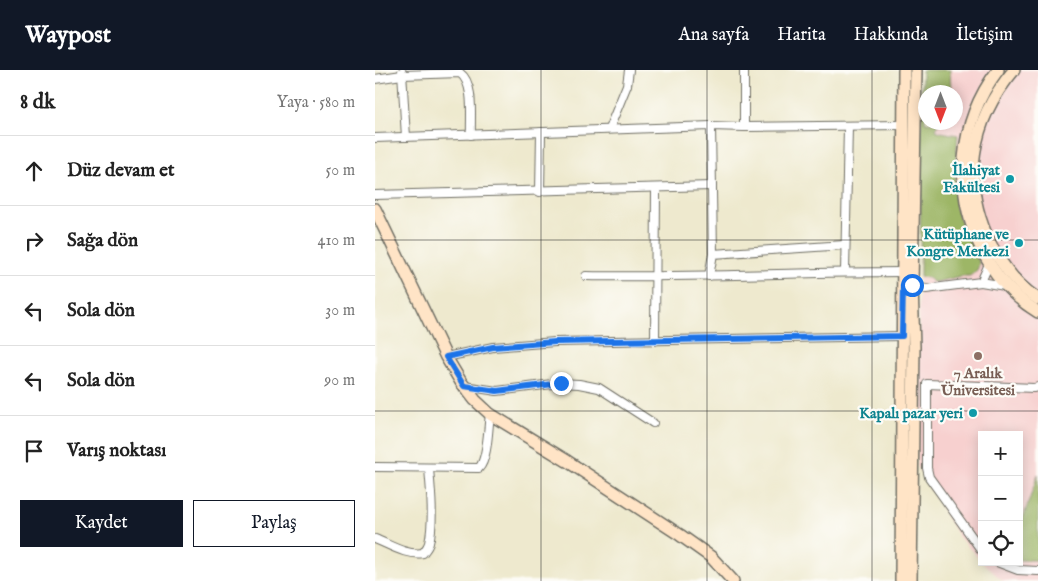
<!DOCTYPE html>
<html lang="tr">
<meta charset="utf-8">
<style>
:root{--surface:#fff;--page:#f2f2f2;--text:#222;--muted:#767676;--line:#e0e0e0;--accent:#111827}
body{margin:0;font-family:"IM FELL English",serif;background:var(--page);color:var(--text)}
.controls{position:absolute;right:15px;bottom:15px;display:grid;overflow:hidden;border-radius:0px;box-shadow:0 2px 12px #0003}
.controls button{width:45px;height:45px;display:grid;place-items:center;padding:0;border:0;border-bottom:1px solid var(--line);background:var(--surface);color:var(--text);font:25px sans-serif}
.compass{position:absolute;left:543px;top:15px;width:45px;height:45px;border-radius:50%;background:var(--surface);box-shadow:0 2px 12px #0003;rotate:180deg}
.stop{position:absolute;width:15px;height:15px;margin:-11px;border:4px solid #1a73e8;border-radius:50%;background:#fff}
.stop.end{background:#1a73e8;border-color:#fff;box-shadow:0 1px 5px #0008}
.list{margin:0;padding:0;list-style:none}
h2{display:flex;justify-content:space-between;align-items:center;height:65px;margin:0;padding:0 20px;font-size:21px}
h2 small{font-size:16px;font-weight:400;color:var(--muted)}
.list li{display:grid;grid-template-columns:32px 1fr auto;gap:15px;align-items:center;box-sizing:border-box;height:70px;padding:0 20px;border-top:1px solid var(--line)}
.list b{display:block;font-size:19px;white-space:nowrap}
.list em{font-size:16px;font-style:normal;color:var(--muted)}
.actions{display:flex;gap:10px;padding:15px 20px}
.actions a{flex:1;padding:11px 0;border:1px solid var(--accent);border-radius:0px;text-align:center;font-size:18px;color:var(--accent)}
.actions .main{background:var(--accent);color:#fff}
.icon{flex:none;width:28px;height:28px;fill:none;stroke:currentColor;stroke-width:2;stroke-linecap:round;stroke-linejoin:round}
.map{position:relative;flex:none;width:663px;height:511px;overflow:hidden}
header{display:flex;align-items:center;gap:30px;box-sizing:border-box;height:70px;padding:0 25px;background:var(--accent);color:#fff}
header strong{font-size:24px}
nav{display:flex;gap:28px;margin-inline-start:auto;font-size:18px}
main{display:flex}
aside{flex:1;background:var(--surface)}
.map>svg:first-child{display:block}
.built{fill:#f7d0cf;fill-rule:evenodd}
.forest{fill:#9db666;stroke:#647048}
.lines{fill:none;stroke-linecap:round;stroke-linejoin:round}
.street-casing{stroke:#6f6e64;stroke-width:10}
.secondary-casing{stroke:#6f6e64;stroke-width:14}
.street{stroke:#fff;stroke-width:8}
.secondary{stroke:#ffe4c6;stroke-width:11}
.route{stroke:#1a73e8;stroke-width:6}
.grid{fill:none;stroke:#2b2b2b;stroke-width:1;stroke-opacity:0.55}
.culture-dot{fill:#0f9aa8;stroke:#fdfcf7;stroke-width:2}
.education-dot{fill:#8d6e63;stroke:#fdfcf7;stroke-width:2}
.labels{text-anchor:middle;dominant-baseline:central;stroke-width:4.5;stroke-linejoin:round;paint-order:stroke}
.culture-label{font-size:15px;font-weight:bold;fill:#0d838f;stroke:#fdfcf7;text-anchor:end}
.education-label{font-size:15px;font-weight:bold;fill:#785e54;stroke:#fdfcf7}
</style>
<header>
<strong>Waypost</strong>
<nav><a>Ana sayfa</a><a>Harita</a><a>Hakkında</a><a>İletişim</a></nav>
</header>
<main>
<aside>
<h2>8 dk<small>Yaya · 580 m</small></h2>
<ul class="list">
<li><svg class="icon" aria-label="ahead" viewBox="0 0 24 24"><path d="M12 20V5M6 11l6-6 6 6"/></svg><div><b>Düz devam et</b></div><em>50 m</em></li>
<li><svg class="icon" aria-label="right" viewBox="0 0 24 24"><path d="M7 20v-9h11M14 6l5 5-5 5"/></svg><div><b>Sağa dön</b></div><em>410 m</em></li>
<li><svg class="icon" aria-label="left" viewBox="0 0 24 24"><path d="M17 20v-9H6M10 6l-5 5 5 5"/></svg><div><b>Sola dön</b></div><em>30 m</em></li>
<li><svg class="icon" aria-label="left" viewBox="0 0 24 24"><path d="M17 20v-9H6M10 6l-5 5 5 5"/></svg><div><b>Sola dön</b></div><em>90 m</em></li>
<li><svg class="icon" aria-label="arrive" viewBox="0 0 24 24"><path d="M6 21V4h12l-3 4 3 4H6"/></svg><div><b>Varış noktası</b></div></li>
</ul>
<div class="actions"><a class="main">Kaydet</a><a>Paylaş</a></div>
</aside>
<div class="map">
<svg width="663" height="511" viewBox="0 0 663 511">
<rect width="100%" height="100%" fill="#fdfcf7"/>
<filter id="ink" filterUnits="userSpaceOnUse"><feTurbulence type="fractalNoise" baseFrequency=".02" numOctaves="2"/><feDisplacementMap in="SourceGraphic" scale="10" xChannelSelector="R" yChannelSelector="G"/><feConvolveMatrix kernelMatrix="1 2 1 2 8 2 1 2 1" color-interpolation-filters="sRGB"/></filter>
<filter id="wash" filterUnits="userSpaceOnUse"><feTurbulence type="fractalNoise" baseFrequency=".0096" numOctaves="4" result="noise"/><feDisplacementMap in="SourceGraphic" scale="20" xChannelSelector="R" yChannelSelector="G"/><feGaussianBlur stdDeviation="1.12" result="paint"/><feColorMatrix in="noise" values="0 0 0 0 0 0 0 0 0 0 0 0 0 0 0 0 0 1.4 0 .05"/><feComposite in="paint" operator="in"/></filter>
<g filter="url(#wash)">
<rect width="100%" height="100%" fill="#eee9ce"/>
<!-- built -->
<path class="built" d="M547,0h116v510l-1,1h-34l-21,-19h37v-127h-37v127l-24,-26 -41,-70zM550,22h30v30h-30z"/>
<!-- forest -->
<g class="forest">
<polygon points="547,0 575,0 576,22 550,22 550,52 564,53 561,60 566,62 583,65 580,101 581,140 604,191 604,195 602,200 595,206 586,206 561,212 557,212 553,208 545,207"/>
<polygon points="663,404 663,490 644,490 644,460"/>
</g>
</g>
<g filter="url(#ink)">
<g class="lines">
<!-- street casing -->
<g class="street-casing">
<g id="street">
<polyline points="369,0 369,57"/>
<polyline points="27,2 31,67"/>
<path d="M0,9l27,-4 58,-2c15,11 10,44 11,62"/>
<polyline points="234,59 252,15 254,0"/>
<polyline points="0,68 336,56 369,57 529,55"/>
<polyline points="165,122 166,62"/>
<polyline points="0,125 337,116"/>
<polyline points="338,184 470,175"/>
<polyline points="614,194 606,212 630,216"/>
<polyline points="470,202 473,56"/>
<path d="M211,206c106,2 211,-4 317,-4"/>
<polyline points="334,206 338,184 336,56"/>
<polyline points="535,215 551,219 606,212"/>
<polyline points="280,271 281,118"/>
<polyline points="71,287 118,277 180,272 527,266"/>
<polyline points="89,316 122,321 185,313 204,314 224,318 278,353"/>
<path d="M0,397l104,1c9,-9 9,-41 11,-54"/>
<path d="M0,469c15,6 32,17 48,14 2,-3 5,-6 6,-10 5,-22 2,-52 0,-74"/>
<polyline points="607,481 554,407 552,398 552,314 659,318 663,317"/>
<polyline points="622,492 643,500 663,501"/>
</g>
</g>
<!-- secondary casing -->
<g class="secondary-casing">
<g id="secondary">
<path d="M623,0c-40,53 -45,121 -16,180 13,26 31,47 56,62"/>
<path d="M639,0c-44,52 -54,113 -23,175 12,22 26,41 47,54"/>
<polyline points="0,139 71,287 86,312 100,330 115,344 192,391 305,465 336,487 358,511"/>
<polyline points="526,511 529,0"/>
<polyline points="536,511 539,277 537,215 541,0"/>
</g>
</g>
<!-- street -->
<use href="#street" class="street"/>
<!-- secondary -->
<use href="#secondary" class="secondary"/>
</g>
</g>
<g class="lines" filter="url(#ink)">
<!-- route -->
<polyline class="route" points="186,313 122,321 89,316 71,287 118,277 180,272 527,266 528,216 537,215"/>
</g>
<!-- grid -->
<path class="grid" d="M166,0v511M332,0v511M497,0v511M0,170h663M0,341h663"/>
<!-- markers -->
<g class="culture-dot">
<circle cx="635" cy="109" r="5"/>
<circle cx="644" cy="173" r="5"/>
<circle cx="598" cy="343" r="5"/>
</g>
<circle class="education-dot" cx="603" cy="286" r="5"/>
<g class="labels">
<!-- culture labels -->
<g class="culture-label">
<text x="625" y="100">İlahiyat<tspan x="625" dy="17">Fakültesi</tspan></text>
<text x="634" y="164">Kütüphane ve<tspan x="634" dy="17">Kongre Merkezi</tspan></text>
<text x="588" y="343">Kapalı pazar yeri</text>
</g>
<!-- education labels -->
<g class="education-label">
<text x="603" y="303">7 Aralık<tspan x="603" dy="17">Üniversitesi</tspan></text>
</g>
</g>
</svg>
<div class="controls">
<button>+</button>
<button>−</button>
<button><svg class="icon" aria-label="locate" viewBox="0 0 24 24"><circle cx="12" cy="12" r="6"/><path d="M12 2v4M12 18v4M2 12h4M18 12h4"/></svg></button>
</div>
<svg class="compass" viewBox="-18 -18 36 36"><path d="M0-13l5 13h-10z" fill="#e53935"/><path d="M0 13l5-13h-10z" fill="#767676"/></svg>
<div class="stop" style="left:537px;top:215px"></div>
<div class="stop end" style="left:186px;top:313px"></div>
</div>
</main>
